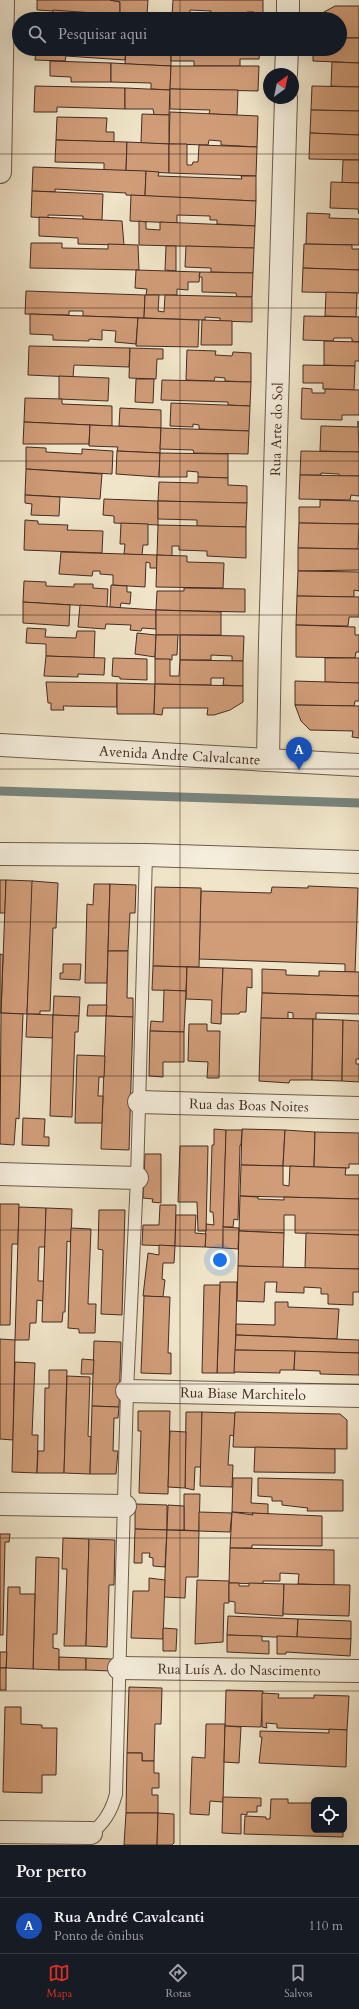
<!DOCTYPE html>
<html lang="pt">
<meta charset="utf-8">
<style>
:root{--surface:#171b24;--page:#242831;--text:#f1f3f6;--muted:#9ea1a6;--line:#363941;--accent:#d93025}
body{margin:0;font-family:Cardo,serif;background:var(--page);color:var(--text)}
.controls{position:absolute;right:12px;bottom:12px;display:grid;overflow:hidden;border-radius:6px;box-shadow:0 4px 16px #0002}
.controls button{width:36px;height:36px;display:grid;place-items:center;padding:0;border:0;border-bottom:1px solid var(--line);background:var(--surface);color:var(--text);font:20px sans-serif}
.compass{position:absolute;left:263px;top:68px;width:36px;height:36px;border-radius:50%;background:var(--surface);box-shadow:0 4px 16px #0002;rotate:33deg}
.you{position:absolute;left:220px;top:1260px;width:14px;height:14px;margin:-10px;border:3px solid #fff;border-radius:50%;background:#1a73e8;box-shadow:0 0 0 6px #1a73e833}
.badge{display:grid;place-items:center;width:26px;height:26px;border-radius:50%;background:var(--accent);color:#fff;font-size:13px;font-weight:700}
.pin{position:absolute;translate:-50% -33px;filter:drop-shadow(0 1px 2px #0008)}
.pin::after{content:'';position:absolute;top:21px;width:14px;height:12px;background:inherit;clip-path:polygon(0 0,100% 0,50% 100%)}
.list{margin:0;padding:0;list-style:none}
h2{display:flex;justify-content:space-between;align-items:center;height:52px;margin:0;padding:0 16px;font-size:17px}
h2 small{font-size:13px;font-weight:400;color:var(--muted)}
.list li{display:grid;grid-template-columns:26px 1fr auto;gap:12px;align-items:center;box-sizing:border-box;height:56px;padding:0 16px;border-top:1px solid var(--line)}
.list b{display:block;font-size:15px;white-space:nowrap}
.list p{margin:0;font-size:13px;white-space:nowrap;color:var(--muted)}
.list em{font-size:13px;font-style:normal;color:var(--muted)}
.icon{flex:none;width:22px;height:22px;fill:none;stroke:currentColor;stroke-width:2;stroke-linecap:round;stroke-linejoin:round}
.map{position:relative;flex:none;width:359px;height:1845px;overflow:hidden}
.search{position:absolute;background:var(--surface);box-shadow:0 4px 16px #0002;left:12px;right:12px;top:12px;height:44px;display:flex;align-items:center;gap:10px;box-sizing:border-box;padding:0 14px;border-radius:22px;color:var(--muted);font-size:15px}
.sheet{height:108px;background:var(--surface)}
nav{display:flex;justify-content:space-around;align-items:center;box-sizing:border-box;height:56px;border-top:1px solid var(--line);background:var(--surface);font-size:11px;color:var(--muted)}
nav a{display:grid;justify-items:center;gap:2px}
nav .on{color:var(--accent)}
.map>svg:first-child{display:block}
.lines{fill:none;stroke-linecap:round;stroke-linejoin:round}
.stream{stroke:#78847e;stroke-width:9}
.building{fill:#d19d79;stroke:#442c23}
.lane-casing{stroke:#6f5a4c;stroke-width:14}
.street-casing{stroke:#6f5a4c;stroke-width:24}
.lane{stroke:#f5eedc;stroke-width:12}
.street{stroke:#f5eedc;stroke-width:22}
.grid{fill:none;stroke:#442c23;stroke-width:1;stroke-opacity:0.55}
.labels{text-anchor:middle;dominant-baseline:central;stroke-width:4;stroke-linejoin:round;paint-order:stroke}
.street-label{font-size:14px;fill:#442c23;stroke:#f5eedc}
</style>
<div class="map">
<svg width="359" height="1845" viewBox="0 0 359 1845">
<rect width="100%" height="100%" fill="#f0e5c9"/>
<filter id="stains"><feTurbulence type="fractalNoise" baseFrequency=".005" numOctaves="4"/><feColorMatrix values="0 0 0 0 .2 0 0 0 0 .09 0 0 0 0 .02 0 0 0 .5 -.17"/></filter>
<radialGradient id="worn" r=".72"><stop offset=".6" stop-color="#630" stop-opacity="0"/><stop offset="1" stop-color="#630" stop-opacity=".3"/></radialGradient>
<g class="lines">
<!-- stream -->
<polyline class="stream" points="0,791 359,803"/>
</g>
<!-- building -->
<g class="building">
<polygon points="37,0 110,0 120,2 120,15 37,10"/>
<polygon points="110,0 148,0 147,14 120,13 120,2"/>
<polygon points="173,0 263,0 263,19 254,19 254,12 247,12 247,18 210,17 211,11 190,10 190,16 172,16"/>
<polygon points="335,6 359,6 359,38 340,38 340,19 317,19 324,12"/>
<polygon points="53,10 120,15 130,16 129,19 52,19"/>
<polygon points="172,16 254,19 261,18 261,19 172,19"/>
<polygon points="340,38 359,38 359,63 313,61 313,49 340,49"/>
<polygon points="36,49 126,49 125,60 66,56 65,61 35,60"/>
<polygon points="126,49 171,49 171,66 125,64"/>
<polygon points="171,49 260,49 259,59 240,59 240,66 194,66 194,61 171,61"/>
<polygon points="50,61 111,63 111,82 71,82 71,77 50,76"/>
<polygon points="332,62 359,63 359,87 331,86"/>
<polygon points="111,63 171,66 170,90 151,89 151,83 111,82"/>
<polygon points="171,66 259,66 258,91 170,89"/>
<polygon points="35,86 125,88 125,109 57,107 57,112 34,112"/>
<polygon points="312,86 359,87 359,111 311,110"/>
<polygon points="125,88 170,90 169,115 154,115 153,109 125,109"/>
<polygon points="170,89 238,90 237,115 209,114 210,110 170,109"/>
<polygon points="311,110 359,111 359,135 310,133"/>
<polygon points="170,112 258,116 257,147 221,145 221,141 209,140 208,145 169,144"/>
<polygon points="142,114 169,115 169,144 141,143"/>
<polygon points="57,117 107,118 106,132 114,132 114,142 56,140"/>
<polygon points="310,133 359,135 359,160 309,159"/>
<polygon points="56,140 127,142 126,171 104,170 104,163 55,162"/>
<polygon points="127,142 169,144 169,173 126,171"/>
<polygon points="169,144 187,144 187,165 192,165 193,162 198,162 199,145 257,147 256,176 169,173"/>
<polygon points="343,160 359,160 359,183 342,183"/>
<polygon points="33,167 146,171 145,196 126,195 126,193 55,189 55,192 32,191"/>
<polygon points="146,171 159,172 158,176 242,179 241,176 256,176 256,201 145,196"/>
<polygon points="331,182 359,183 359,214 358,209 330,208"/>
<polygon points="32,191 103,194 102,220 83,219 83,216 48,215 48,218 31,217"/>
<polygon points="131,195 256,201 255,226 217,224 217,220 210,220 210,216 177,215 177,223 130,221"/>
<polygon points="307,213 330,214 329,218 359,219 359,245 306,244"/>
<polygon points="39,217 122,221 124,245 78,244 78,238 39,236"/>
<polygon points="139,221 146,222 146,229 160,230 160,222 255,226 254,248 139,245"/>
<polygon points="31,243 62,243 62,248 108,249 108,244 138,245 139,270 30,268"/>
<polygon points="304,244 352,245 352,249 359,249 359,270 303,268"/>
<polygon points="166,246 176,246 176,271 165,270"/>
<polygon points="186,246 254,248 253,273 211,272 211,268 185,267"/>
<polygon points="303,268 359,270 359,293 302,292"/>
<polygon points="136,270 200,272 199,282 188,282 188,290 177,289 177,295 146,295 147,289 135,288"/>
<polygon points="200,272 253,273 252,297 237,297 236,293 202,292 202,277 199,277"/>
<polygon points="26,291 145,295 144,318 83,316 83,311 69,311 69,315 25,314"/>
<polygon points="326,292 357,293 356,317 325,316"/>
<polygon points="145,295 159,295 158,311 164,312 165,295 252,297 252,322 220,321 220,318 205,317 205,320 144,318"/>
<polygon points="30,314 138,318 136,344 115,342 116,331 102,330 102,340 89,339 89,341 53,340 53,335 30,334"/>
<polygon points="304,316 359,317 359,342 352,341 352,338 334,338 333,341 303,340"/>
<polygon points="138,318 199,320 198,347 136,346"/>
<polygon points="202,320 232,321 232,345 201,345"/>
<polygon points="324,341 359,342 359,361 355,361 355,366 324,365"/>
<polygon points="29,346 130,348 129,367 74,365 73,377 28,375"/>
<polygon points="130,348 163,349 163,359 157,359 156,379 129,378"/>
<polygon points="187,350 216,351 215,355 232,356 233,352 251,353 251,382 225,381 225,378 215,377 214,381 186,380"/>
<polygon points="303,365 355,366 354,390 323,389 323,383 303,383"/>
<polygon points="59,376 109,378 108,401 59,399"/>
<polygon points="136,379 154,379 153,403 135,402"/>
<polygon points="162,380 251,382 250,406 228,405 228,402 161,400"/>
<polygon points="302,388 312,389 312,393 325,393 325,389 359,390 359,415 342,415 342,420 301,419"/>
<polygon points="25,398 62,399 62,404 112,406 112,426 24,422"/>
<polygon points="171,403 250,406 249,431 199,429 199,425 193,424 193,427 170,426"/>
<polygon points="120,408 161,410 161,428 119,426"/>
<polygon points="358,421 359,452 320,451 321,426 358,427"/>
<polygon points="24,422 90,425 89,444 23,444"/>
<polygon points="90,425 161,428 160,453 117,451 118,447 89,446"/>
<polygon points="161,428 249,431 248,454 194,453 193,450 160,449"/>
<polygon points="26,447 46,448 46,452 82,454 82,449 113,451 112,474 26,469"/>
<polygon points="117,451 160,453 159,477 116,474"/>
<polygon points="301,451 359,452 359,476 340,476 339,474 321,473 321,475 300,475"/>
<polygon points="160,453 228,454 228,478 198,477 198,472 187,471 187,477 159,477"/>
<polygon points="26,469 102,474 100,499 25,495"/>
<polygon points="300,475 359,476 359,496 351,495 350,500 299,499"/>
<polygon points="198,477 228,478 228,485 247,486 247,503 158,501 159,482 198,483"/>
<polygon points="25,495 60,497 59,516 31,515 32,504 25,503"/>
<polygon points="104,499 158,501 158,525 114,523 114,516 103,515"/>
<polygon points="320,500 359,501 359,524 299,523 299,507 320,507"/>
<polygon points="158,501 247,503 246,527 197,526 197,520 158,519"/>
<polygon points="25,520 38,521 38,524 68,525 67,530 103,531 102,553 24,550"/>
<polygon points="121,523 148,524 148,545 143,545 142,555 124,554 125,544 120,544"/>
<polygon points="299,523 359,524 358,549 298,548"/>
<polygon points="158,525 246,527 246,558 207,556 207,551 179,550 179,546 172,546 172,556 157,555"/>
<polygon points="298,548 359,549 359,570 298,571"/>
<polygon points="61,552 157,555 157,568 150,568 150,563 146,562 145,587 113,585 113,575 100,574 100,571 93,571 92,576 59,574"/>
<polygon points="157,555 187,556 187,562 224,563 223,588 156,587"/>
<polygon points="298,571 359,572 359,591 354,590 354,597 297,596"/>
<polygon points="24,581 46,582 46,586 74,587 74,584 93,584 93,588 108,589 107,607 23,602"/>
<polygon points="111,585 127,586 127,592 131,592 130,604 121,603 120,608 110,607"/>
<polygon points="184,588 245,589 245,612 156,610 157,591 184,591"/>
<polygon points="297,596 359,597 359,617 349,617 348,626 296,625"/>
<polygon points="23,602 70,605 69,626 23,623"/>
<polygon points="80,605 156,610 156,629 142,628 141,631 130,630 131,625 106,624 105,629 78,627"/>
<polygon points="156,610 221,612 221,635 156,635"/>
<polygon points="296,625 355,627 355,635 359,635 359,652 356,652 355,658 296,657"/>
<polygon points="27,628 46,629 45,637 76,638 77,631 95,631 94,658 46,656 46,644 26,643"/>
<polygon points="137,633 156,635 155,657 135,654"/>
<polygon points="156,635 178,635 177,655 172,655 172,660 155,659"/>
<polygon points="180,635 244,636 243,661 232,661 232,656 211,655 211,660 180,660"/>
<polygon points="46,656 105,658 104,675 78,674 78,677 44,676"/>
<polygon points="113,658 147,659 147,680 120,679 120,677 112,676"/>
<polygon points="325,658 359,658 359,683 325,682"/>
<polygon points="155,659 170,659 170,676 179,676 180,660 243,661 243,686 223,685 224,678 211,678 211,685 155,684"/>
<polygon points="295,681 359,683 359,701 355,701 354,706 295,705"/>
<polygon points="46,682 117,683 117,707 63,706 64,710 51,710 51,703 48,703"/>
<polygon points="117,683 155,684 154,714 117,714"/>
<polygon points="155,684 243,686 243,702 230,710 214,715 207,715 208,708 163,708 162,715 154,714"/>
<polygon points="295,705 359,706 359,738 352,737 353,731 310,730 301,721"/>
<polygon points="0,880 6,880 5,913 0,913"/>
<polygon points="6,880 33,881 27,1014 1,1013"/>
<polygon points="32,881 58,883 56,928 53,928 50,1011 40,1011 40,1014 27,1014"/>
<polygon points="94,884 110,884 107,983 85,983 87,904 93,905"/>
<polygon points="110,884 136,885 135,913 130,913 128,951 108,951"/>
<polygon points="308,886 358,888 355,972 345,972 345,964 199,959 201,891 271,893 272,887 308,888"/>
<polygon points="155,887 201,888 199,967 153,966"/>
<polygon points="108,951 128,951 127,998 133,998 133,1017 106,1016"/>
<polygon points="0,954 3,955 1,1013 0,1013"/>
<polygon points="63,964 81,964 80,980 60,979 60,973 63,973"/>
<polygon points="153,966 187,967 186,991 152,990"/>
<polygon points="187,967 223,968 221,1024 211,1023 212,1000 186,999"/>
<polygon points="223,968 252,969 252,988 247,987 246,1012 240,1012 239,1014 221,1014"/>
<polygon points="262,969 286,970 286,975 319,976 319,971 359,972 359,996 262,993"/>
<polygon points="164,990 186,991 184,1032 150,1031 151,1021 163,1022"/>
<polygon points="262,993 359,996 359,1014 316,1013 316,1019 293,1019 293,1013 288,1012 288,1019 261,1018"/>
<polygon points="54,996 80,997 79,1016 53,1015"/>
<polygon points="88,1005 107,1005 106,1016 87,1016"/>
<polygon points="1,1013 23,1014 19,1119 16,1118 14,1145 0,1144"/>
<polygon points="27,1014 53,1015 53,1038 26,1037"/>
<polygon points="53,1015 79,1016 78,1032 75,1032 72,1117 50,1116"/>
<polygon points="106,1016 133,1017 129,1150 101,1149"/>
<polygon points="261,1018 313,1019 312,1080 290,1080 289,1083 259,1081"/>
<polygon points="313,1019 343,1020 342,1081 312,1080"/>
<polygon points="343,1020 359,1021 359,1059 356,1059 356,1064 359,1064 359,1082 342,1081"/>
<polygon points="189,1024 207,1024 207,1031 220,1031 219,1078 207,1078 208,1062 188,1061"/>
<polygon points="150,1031 184,1032 184,1062 163,1062 163,1077 149,1076"/>
<polygon points="77,1055 105,1056 104,1077 99,1077 98,1096 103,1096 102,1123 75,1123"/>
<polygon points="23,1118 45,1119 44,1137 49,1137 49,1146 22,1145"/>
<polygon points="214,1129 226,1130 223,1248 205,1247 206,1224 214,1225 213,1212 210,1212 212,1145 214,1145"/>
<polygon points="242,1129 285,1130 283,1166 241,1165"/>
<polygon points="226,1130 242,1130 241,1145 240,1145 238,1220 234,1219 233,1227 223,1227"/>
<polygon points="285,1130 315,1132 314,1167 283,1166"/>
<polygon points="315,1132 359,1133 359,1164 349,1164 349,1168 314,1167"/>
<polygon points="180,1146 208,1146 206,1231 198,1231 197,1202 178,1202"/>
<polygon points="145,1154 161,1154 161,1203 152,1202 153,1199 143,1198"/>
<polygon points="241,1165 283,1166 283,1185 289,1186 290,1166 346,1168 345,1175 359,1175 359,1199 240,1196"/>
<polygon points="240,1196 258,1197 258,1199 284,1200 284,1197 359,1199 359,1235 295,1233 295,1215 284,1215 284,1233 239,1231"/>
<polygon points="0,1204 19,1204 18,1244 12,1244 10,1325 0,1325"/>
<polygon points="160,1205 176,1205 175,1246 142,1245 143,1225 159,1225"/>
<polygon points="19,1207 46,1208 45,1247 39,1247 38,1281 44,1281 43,1301 37,1300 36,1323 30,1323 29,1340 15,1340"/>
<polygon points="46,1208 72,1209 71,1242 67,1241 65,1312 63,1312 62,1322 42,1322"/>
<polygon points="99,1210 125,1210 122,1315 101,1314 103,1250 98,1249"/>
<polygon points="176,1215 196,1215 195,1233 206,1234 205,1247 175,1246"/>
<polygon points="223,1227 239,1228 238,1249 223,1248"/>
<polygon points="71,1228 91,1229 88,1304 96,1304 95,1333 79,1333 79,1329 68,1328"/>
<polygon points="239,1231 284,1233 283,1268 238,1266"/>
<polygon points="306,1233 359,1235 359,1269 305,1268"/>
<polygon points="159,1245 175,1246 174,1263 163,1263 162,1279 165,1280 163,1297 143,1296 148,1253 159,1255"/>
<polygon points="238,1266 359,1269 359,1292 353,1292 353,1305 328,1304 328,1294 321,1294 321,1288 304,1287 304,1293 276,1292 277,1282 265,1282 264,1302 237,1301"/>
<polygon points="220,1282 237,1282 235,1373 217,1373"/>
<polygon points="204,1285 220,1285 217,1373 202,1373"/>
<polygon points="144,1296 170,1297 168,1353 171,1353 171,1374 141,1373"/>
<polygon points="275,1302 288,1302 288,1307 339,1309 337,1339 236,1335 236,1324 275,1325"/>
<polygon points="236,1335 359,1340 359,1353 235,1350"/>
<polygon points="0,1339 15,1340 13,1440 0,1439"/>
<polygon points="94,1341 121,1342 119,1407 92,1406"/>
<polygon points="235,1350 295,1351 294,1370 280,1370 280,1373 234,1372"/>
<polygon points="295,1351 359,1353 359,1375 320,1374 320,1371 294,1370"/>
<polygon points="82,1359 94,1360 93,1374 81,1374"/>
<polygon points="15,1362 35,1363 32,1435 38,1435 37,1473 12,1472"/>
<polygon points="49,1370 67,1370 64,1473 37,1473 38,1451 44,1451 45,1388 49,1388"/>
<polygon points="67,1376 90,1377 88,1436 91,1437 90,1474 64,1473"/>
<polygon points="92,1406 119,1407 118,1418 114,1418 113,1451 118,1451 116,1474 90,1474"/>
<polygon points="138,1411 170,1411 168,1494 139,1493 141,1431 138,1431"/>
<polygon points="186,1412 202,1412 201,1467 195,1467 194,1490 185,1488"/>
<polygon points="202,1412 235,1413 234,1436 230,1435 228,1465 233,1465 232,1487 200,1486"/>
<polygon points="235,1412 340,1414 347,1420 347,1449 233,1447"/>
<polygon points="170,1431 186,1432 185,1488 168,1487"/>
<polygon points="255,1447 335,1449 335,1473 254,1472"/>
<polygon points="233,1478 252,1478 251,1503 268,1504 268,1514 232,1512"/>
<polygon points="258,1478 343,1480 343,1511 307,1511 308,1508 282,1505 282,1501 272,1501 272,1497 258,1496"/>
<polygon points="184,1494 200,1494 199,1531 184,1530"/>
<polygon points="135,1504 167,1505 167,1530 135,1529"/>
<polygon points="168,1505 184,1506 184,1530 167,1530"/>
<polygon points="199,1512 232,1513 230,1532 199,1531"/>
<polygon points="232,1512 253,1515 252,1513 322,1516 322,1546 252,1545 252,1548 230,1548"/>
<polygon points="135,1529 167,1530 165,1567 153,1566 153,1558 149,1557 150,1553 142,1553 142,1563 134,1563"/>
<polygon points="167,1530 199,1531 198,1577 186,1577 185,1598 164,1597"/>
<polygon points="0,1534 10,1534 9,1542 5,1542 3,1635 0,1635"/>
<polygon points="63,1538 89,1539 86,1646 64,1646 67,1569 62,1569"/>
<polygon points="89,1539 115,1540 114,1585 109,1585 107,1647 86,1646"/>
<polygon points="230,1548 334,1550 334,1585 298,1584 299,1574 280,1573 280,1581 263,1581 263,1584 229,1583"/>
<polygon points="36,1557 59,1558 57,1634 53,1634 53,1648 59,1649 59,1670 33,1669"/>
<polygon points="149,1578 165,1580 163,1639 131,1638 133,1591 149,1591"/>
<polygon points="197,1580 229,1581 229,1603 224,1603 223,1642 195,1644"/>
<polygon points="229,1583 239,1583 239,1586 249,1586 249,1583 284,1584 283,1616 235,1613 235,1602 229,1601"/>
<polygon points="284,1584 350,1585 349,1616 283,1614"/>
<polygon points="8,1587 20,1587 20,1594 35,1594 33,1669 6,1668"/>
<polygon points="228,1616 298,1619 297,1638 227,1635"/>
<polygon points="298,1619 351,1621 351,1639 297,1638"/>
<polygon points="163,1628 177,1629 176,1651 163,1651"/>
<polygon points="227,1635 262,1636 262,1641 269,1641 269,1654 227,1652"/>
<polygon points="277,1636 351,1639 350,1656 286,1652 286,1654 277,1654"/>
<polygon points="0,1652 7,1652 6,1668 0,1668"/>
<polygon points="59,1657 86,1658 86,1670 59,1670"/>
<polygon points="86,1658 112,1659 111,1671 86,1670"/>
<rect x="0" y="1668" width="6" height="22"/>
<polygon points="129,1687 162,1688 161,1724 155,1724 154,1761 142,1761 142,1753 127,1753"/>
<polygon points="226,1690 263,1691 261,1727 225,1726"/>
<polygon points="262,1693 279,1694 278,1698 314,1698 314,1695 349,1696 347,1730 277,1728 277,1724 266,1723 267,1728 262,1727"/>
<polygon points="5,1707 21,1707 21,1724 42,1725 42,1728 57,1728 56,1775 42,1775 42,1793 3,1792"/>
<polygon points="206,1724 225,1724 223,1802 210,1801 209,1815 190,1814 192,1757 205,1758"/>
<polygon points="225,1726 241,1727 239,1763 224,1762"/>
<polygon points="329,1729 347,1730 346,1767 259,1763 262,1737 260,1737 260,1731 329,1733"/>
<polygon points="127,1753 142,1753 142,1761 154,1761 154,1773 159,1773 159,1788 152,1788 152,1795 158,1795 158,1813 126,1813"/>
<polygon points="223,1797 261,1798 261,1806 257,1806 257,1812 247,1812 247,1815 241,1814 241,1834 222,1833"/>
<polygon points="271,1799 288,1799 288,1803 314,1803 314,1830 343,1830 343,1837 244,1834 245,1816 266,1817 266,1819 270,1819"/>
<polygon points="126,1813 158,1813 157,1845 124,1845"/>
<polygon points="158,1813 174,1814 174,1843 172,1845 157,1845"/>
</g>
<g class="lines">
<!-- lane casing -->
<g class="lane-casing">
<path id="lane" d="M91,1833c14,-10 21,-23 25,-39l11,-403 10,-213 9,-323"/>
</g>
<!-- street casing -->
<g class="street-casing">
<g id="street">
<polyline points="288,19 288,0"/>
<polyline points="286,74 287,49"/>
<polyline points="0,172 3,0"/>
<path id="s1" d="M0,745l359,20"/>
<path id="s2" d="M268,760l2,-118 16,-544"/>
<polyline points="0,854 146,855 359,862"/>
<path id="s3" d="M139,1102l220,6"/>
<polyline points="0,1174 137,1178"/>
<path id="s4" d="M127,1391l232,5"/>
<polyline points="0,1504 125,1506"/>
<path id="s5" d="M119,1668l240,3"/>
<polyline points="0,1832 91,1833"/>
</g>
</g>
<!-- lane -->
<use href="#lane" class="lane"/>
<!-- street -->
<use href="#street" class="street"/>
</g>
<!-- grid -->
<path class="grid" d="M180,0v19M180,49v1796M0,154h359M0,308h359M0,461h359M0,615h359M0,769h359M0,922h359M0,1076h359M0,1230h359M0,1384h359M0,1538h359M0,1691h359"/>
<g class="labels">
<!-- street labels -->
<g class="street-label">
<text stroke="none"><textPath href="#s2" startOffset="331">Rua Arte do Sol</textPath></text>
<text stroke="none"><textPath href="#s1" startOffset="180">Avenida Andre Calvalcante</textPath></text>
<text stroke="none"><textPath href="#s3" startOffset="110">Rua das Boas Noites</textPath></text>
<text stroke="none"><textPath href="#s4" startOffset="116">Rua Biase Marchitelo</textPath></text>
<text stroke="none"><textPath href="#s5" startOffset="120">Rua Luís A. do Nascimento</textPath></text>
</g>
</g>
<rect width="100%" height="100%" filter="url(#stains)"/>
<rect width="100%" height="100%" fill="url(#worn)"/>
</svg>
<div class="controls">
<button><svg class="icon" aria-label="locate" viewBox="0 0 24 24"><circle cx="12" cy="12" r="6"/><path d="M12 2v4M12 18v4M2 12h4M18 12h4"/></svg></button>
</div>
<svg class="compass" viewBox="-18 -18 36 36"><path d="M0-13l5 13h-10z" fill="#e53935"/><path d="M0 13l5-13h-10z" fill="#9ea1a6"/></svg>
<div class="you"></div>
<div class="pin badge" style="left:299px;top:770px;background:#1a4fb4">A</div>
<div class="search"><svg class="icon" aria-label="search" viewBox="0 0 24 24"><circle cx="10" cy="10" r="6"/><path d="M15 15l6 6"/></svg>Pesquisar aqui</div>
</div>
<section class="sheet">
<h2>Por perto<small></small></h2>
<ul class="list">
<li><span class="badge" style="background:#1a4fb4">A</span><div><b>Rua André Cavalcanti</b><p>Ponto de ônibus</p></div><em>110 m</em></li>
</ul>
</section>
<nav>
<a class="on"><svg class="icon" aria-label="map" viewBox="0 0 24 24"><path d="M3 6l6-2 6 2 6-2v14l-6 2-6-2-6 2zM9 4v14M15 6v14"/></svg>Mapa</a>
<a><svg class="icon" aria-label="directions" viewBox="0 0 24 24"><path d="M12 3l9 9-9 9-9-9zM9 14v-3h6M13 9l2 2-2 2"/></svg>Rotas</a>
<a><svg class="icon" aria-label="saved" viewBox="0 0 24 24"><path d="M7 4h10v16l-5-4-5 4z"/></svg>Salvos</a>
</nav>
